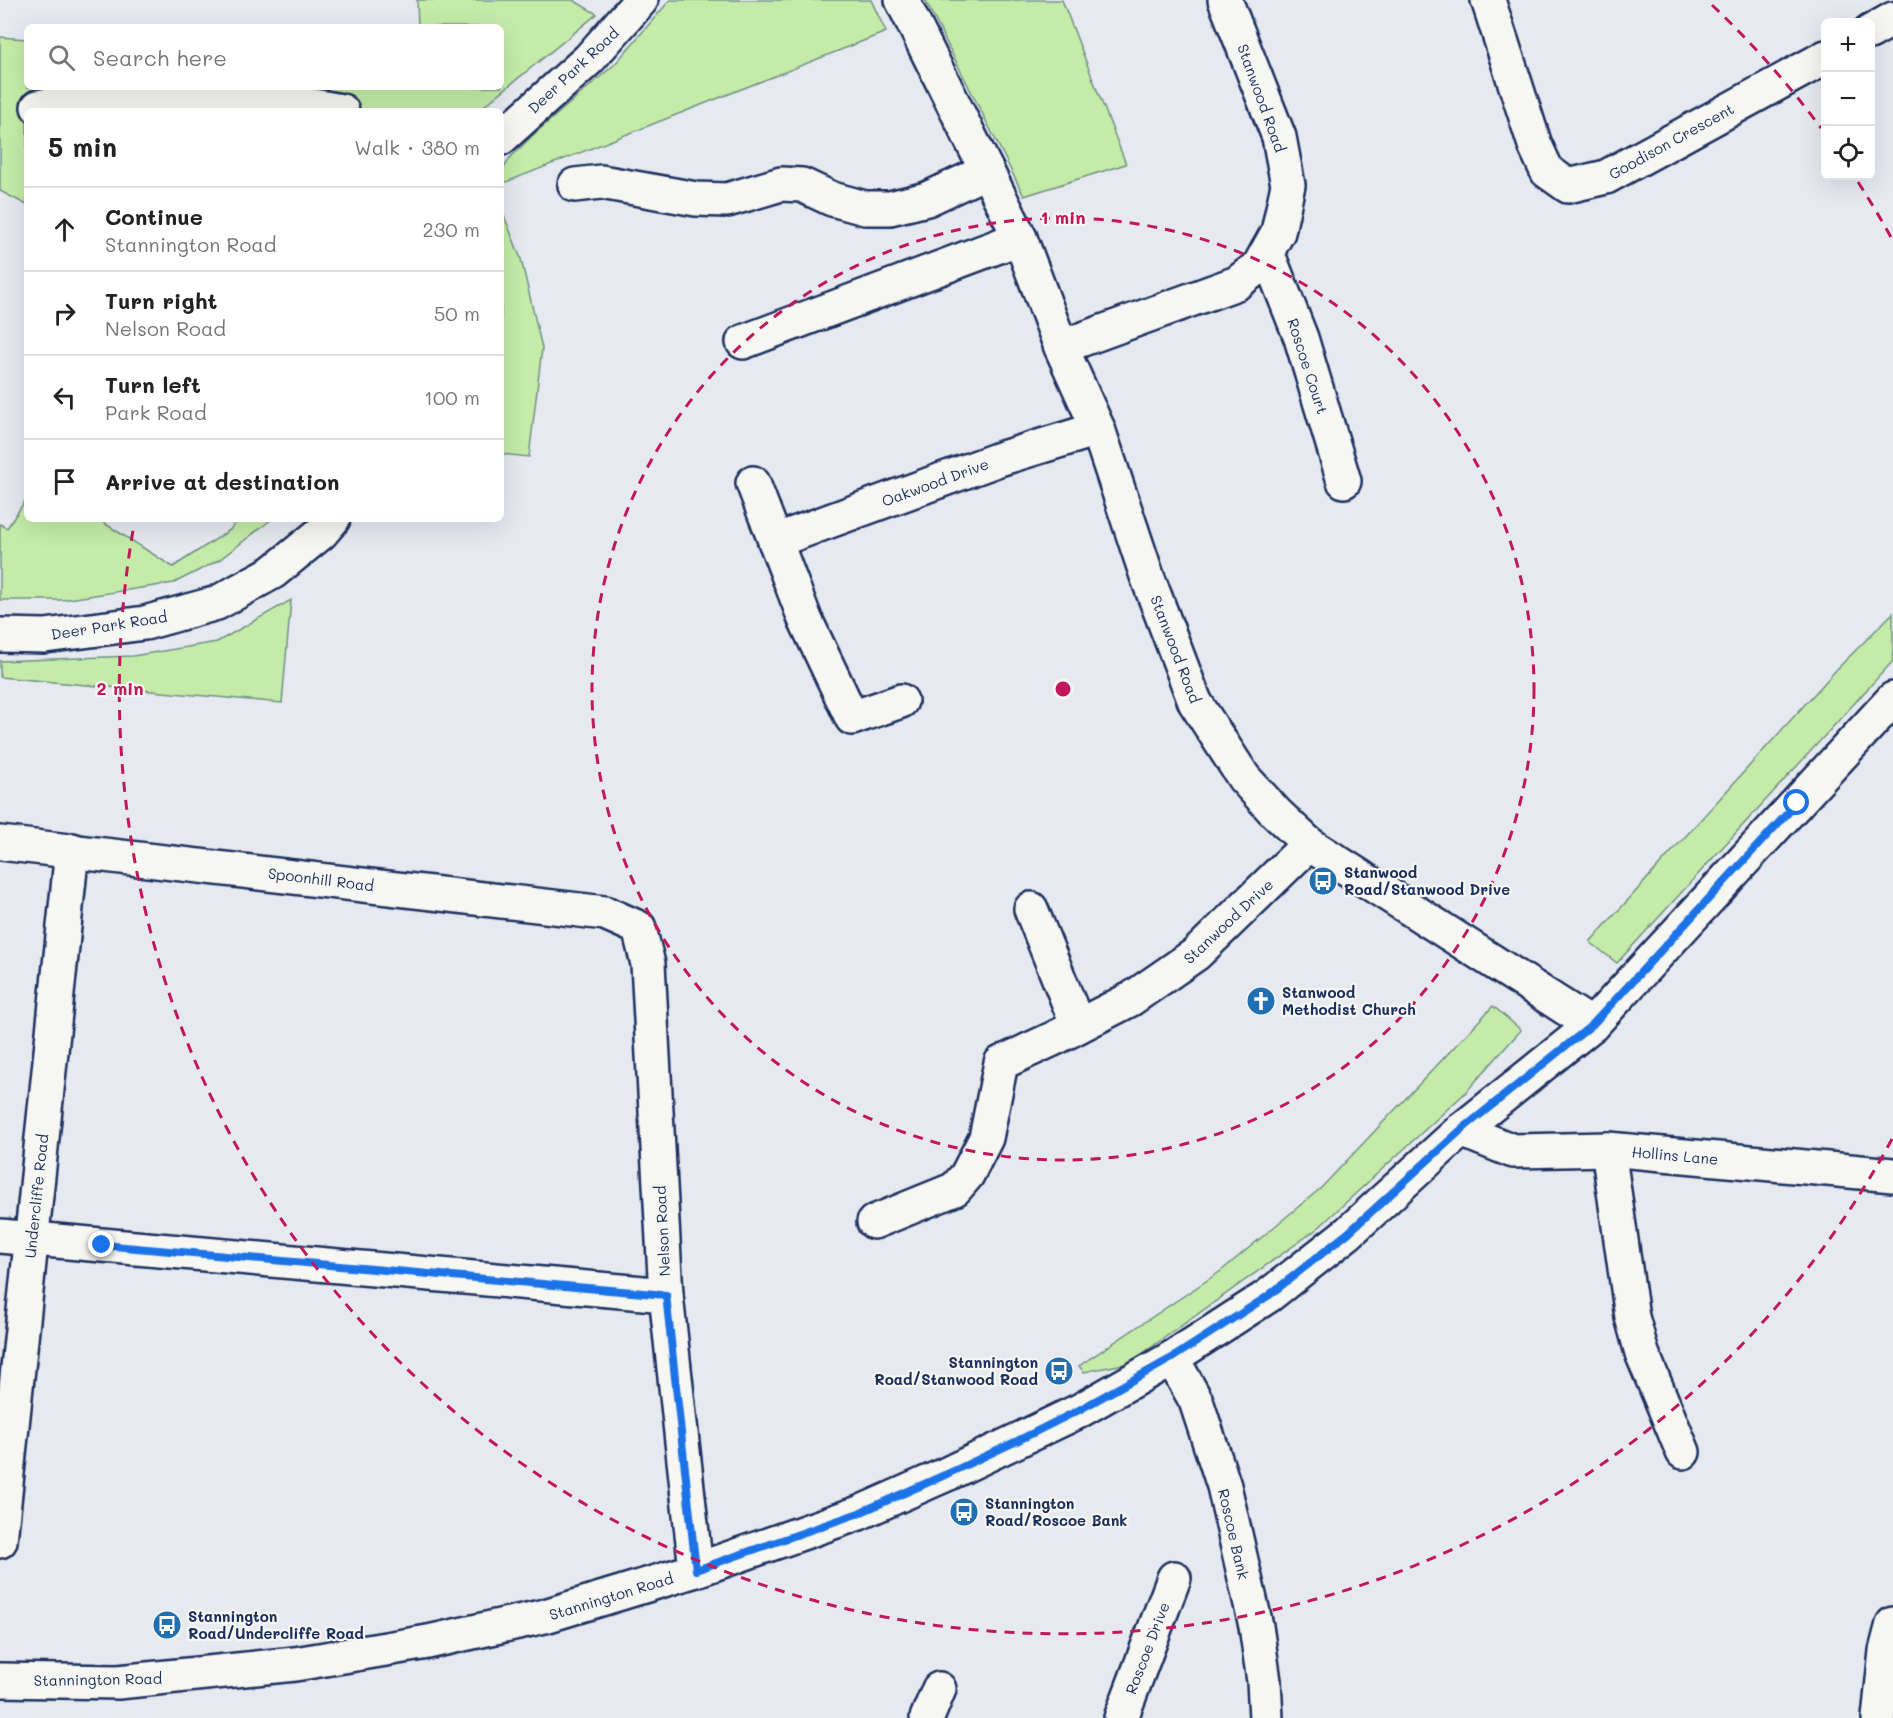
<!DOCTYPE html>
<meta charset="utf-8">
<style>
:root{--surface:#fff;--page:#f6f6f6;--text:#222;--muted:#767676;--line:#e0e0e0}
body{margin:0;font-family:Mali,sans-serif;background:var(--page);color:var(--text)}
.controls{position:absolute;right:18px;top:18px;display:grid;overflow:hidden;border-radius:9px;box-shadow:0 6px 24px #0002}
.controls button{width:54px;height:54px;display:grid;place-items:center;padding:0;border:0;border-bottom:2px solid var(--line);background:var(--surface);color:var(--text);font:30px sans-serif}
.stop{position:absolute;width:18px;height:18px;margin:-14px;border:4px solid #1a73e8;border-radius:50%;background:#fff}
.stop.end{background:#1a73e8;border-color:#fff;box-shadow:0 2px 6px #0008}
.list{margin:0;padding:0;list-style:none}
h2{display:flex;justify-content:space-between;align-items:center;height:78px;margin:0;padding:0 24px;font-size:26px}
h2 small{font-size:20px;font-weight:400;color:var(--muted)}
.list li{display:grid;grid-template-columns:39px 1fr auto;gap:18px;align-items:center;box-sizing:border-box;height:84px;padding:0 24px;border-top:2px solid var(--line)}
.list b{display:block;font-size:22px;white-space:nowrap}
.list p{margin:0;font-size:20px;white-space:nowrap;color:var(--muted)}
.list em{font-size:20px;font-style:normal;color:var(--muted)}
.icon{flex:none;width:33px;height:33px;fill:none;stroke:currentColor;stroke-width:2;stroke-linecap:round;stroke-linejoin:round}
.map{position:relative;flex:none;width:1893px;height:1718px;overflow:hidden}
.search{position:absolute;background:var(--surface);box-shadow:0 6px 24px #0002;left:24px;top:24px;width:480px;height:66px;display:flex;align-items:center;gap:15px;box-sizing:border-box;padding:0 21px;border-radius:9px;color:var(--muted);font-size:22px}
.panel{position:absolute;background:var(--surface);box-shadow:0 6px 24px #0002;left:24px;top:108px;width:480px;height:414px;border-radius:9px}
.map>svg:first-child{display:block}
.green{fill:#c4eca8;stroke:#708e83;stroke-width:1.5}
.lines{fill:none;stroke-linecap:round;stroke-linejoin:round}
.minor-casing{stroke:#1b2f5e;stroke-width:38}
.major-casing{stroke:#1b2f5e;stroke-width:38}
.minor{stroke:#f6f6f2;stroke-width:33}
.major{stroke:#f6f6f2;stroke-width:33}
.route{stroke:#1a73e8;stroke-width:8}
.ring{fill:none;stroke:#c2185b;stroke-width:3;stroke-dasharray:10 8}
.labels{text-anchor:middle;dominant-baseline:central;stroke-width:4.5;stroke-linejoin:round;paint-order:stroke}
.street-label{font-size:15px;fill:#1b2f5e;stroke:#f6f6f2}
.poi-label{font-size:15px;font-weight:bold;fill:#1b2f5e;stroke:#f6f6f2;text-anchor:start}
.centre{fill:#c2185b;stroke:#f6f6f2;stroke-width:3}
.ring-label{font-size:18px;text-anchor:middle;font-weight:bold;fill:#c2185b;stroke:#f6f6f2;stroke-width:4.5;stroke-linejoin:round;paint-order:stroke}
</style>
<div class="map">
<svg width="1893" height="1718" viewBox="0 0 1893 1718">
<rect width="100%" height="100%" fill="#e6eaf0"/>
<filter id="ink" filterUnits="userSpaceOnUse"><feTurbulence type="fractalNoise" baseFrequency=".0167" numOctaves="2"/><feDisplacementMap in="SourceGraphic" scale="12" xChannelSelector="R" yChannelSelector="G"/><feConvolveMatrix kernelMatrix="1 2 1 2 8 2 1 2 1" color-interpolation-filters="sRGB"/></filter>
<g filter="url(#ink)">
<!-- green -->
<g class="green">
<polygon points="417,0 573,0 597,14 478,111 27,111 27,205 0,191 0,37 27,39 27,87 501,87 501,27 418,27"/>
<polygon points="670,0 871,0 886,32 501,184 501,173 510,158 532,136 615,64"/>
<polygon points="925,0 1062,0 1126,164 1024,196"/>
<polygon points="501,208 521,259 542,348 529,457 501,454"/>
<polygon points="27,498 27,519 98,519 173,567 230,530 238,519 272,519 219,560 174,583 62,600 0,600 0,524 7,528"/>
<polygon points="291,600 282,703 0,677 0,661 133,656 217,642"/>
<polygon points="1893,613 1893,661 1617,963 1590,942 1837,669"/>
<polygon points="1493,1006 1521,1030 1466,1092 1317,1229 1129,1363 1084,1372 1079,1366 1221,1271 1321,1188"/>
</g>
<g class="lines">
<!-- minor casing -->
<g class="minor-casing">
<g id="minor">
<polyline points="902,0 1020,238 1061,347 1098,429 1147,576 1195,702 1244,778 1276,813 1309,844 1592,1025"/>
<polyline points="1488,0 1535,145 1547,171 1568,186 1606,177 1826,57"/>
<polyline points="1870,32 1893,19"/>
<polyline points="38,107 80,99 126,95 171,95 285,101 342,111"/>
<polyline points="501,138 589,59 641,0"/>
<polyline points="575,185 601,182 696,199 727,200 781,184 802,185 832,199 865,208 890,208 927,199 987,171"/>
<polyline points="1267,252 1301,338 1344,481"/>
<polyline points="743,342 1020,238"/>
<polyline points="1061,347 1237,283 1259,266 1278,232 1288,185 1279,137 1225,0"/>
<polyline points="753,483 805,619 852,718 901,701"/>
<polyline points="775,541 999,459 1098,429"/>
<polyline points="0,635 45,636 145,623 217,603 273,572 321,533 333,519"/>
<polyline points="0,843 605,913 639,928 648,964 666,1295 696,1570"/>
<polyline points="1031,909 1078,1026"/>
<polyline points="1461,1130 1513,1151 1608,1149 1893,1175"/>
<polyline points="1608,1149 1632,1317 1642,1353 1683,1452"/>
<polyline points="874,1222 955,1189 967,1175 986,1138 1001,1063 1055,1038 1131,999 1196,954 1309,844"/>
<polyline points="0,1236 666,1295"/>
<polyline points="1172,1358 1196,1401 1224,1486 1256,1626 1264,1681 1266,1718"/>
<polyline points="0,1541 72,850"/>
<polyline points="927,1718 939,1689"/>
<polyline points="1121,1718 1174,1578"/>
<polyline points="1879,1718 1886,1651 1893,1624"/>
</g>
</g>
<!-- major casing -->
<g class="major-casing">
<polyline id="major" points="0,1680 118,1682 295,1664 428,1642 545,1616 696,1570 859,1513 947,1474 1079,1411 1172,1358 1268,1296 1348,1233 1461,1130 1592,1025 1893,699"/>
</g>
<!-- minor -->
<use href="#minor" class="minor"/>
<!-- major -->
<use href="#major" class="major"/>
</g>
</g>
<g class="lines" filter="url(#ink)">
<!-- route -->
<polyline class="route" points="102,1245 666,1295 696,1570 859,1513 947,1474 1017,1441 1079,1410 1172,1358 1268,1296 1348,1233 1461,1130 1592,1025 1797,803"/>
</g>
<!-- distance rings -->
<g class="ring">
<circle cx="1063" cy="689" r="471"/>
<path d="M1892 1139A943 943 0 0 1 134 525M1712 5A943 943 0 0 1 1821 128M1858 182A943 943 0 0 1 1892 239"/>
</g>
<!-- icons -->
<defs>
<g id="bus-disc" transform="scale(1.5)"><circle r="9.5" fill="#1f6fb2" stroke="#f6f6f2"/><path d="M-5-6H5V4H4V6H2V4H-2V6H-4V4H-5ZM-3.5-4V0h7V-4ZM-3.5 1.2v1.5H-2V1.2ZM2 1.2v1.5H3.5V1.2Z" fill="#fff"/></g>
<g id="church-disc" transform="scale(1.5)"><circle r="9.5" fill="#1f6fb2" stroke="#f6f6f2"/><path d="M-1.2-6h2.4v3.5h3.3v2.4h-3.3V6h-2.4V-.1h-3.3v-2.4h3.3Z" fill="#fff"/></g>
</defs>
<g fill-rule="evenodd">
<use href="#bus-disc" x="1323" y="881"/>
<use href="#church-disc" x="1261" y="1001"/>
<use href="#bus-disc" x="1059" y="1371"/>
<use href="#bus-disc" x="964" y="1512"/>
<use href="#bus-disc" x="167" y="1625"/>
</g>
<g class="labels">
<!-- street labels -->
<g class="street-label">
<text transform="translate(573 70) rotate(-43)">Deer Park Road</text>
<text transform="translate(1262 98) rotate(70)">Stanwood Road</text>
<text transform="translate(1671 141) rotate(-29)">Goodison Crescent</text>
<text transform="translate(1308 366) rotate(72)">Roscoe Court</text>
<text transform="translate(935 482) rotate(-20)">Oakwood Drive</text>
<text transform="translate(109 625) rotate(-9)">Deer Park Road</text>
<text transform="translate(1176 649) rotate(69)">Stanwood Road</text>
<text transform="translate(321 879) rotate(7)">Spoonhill Road</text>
<text transform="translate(1228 921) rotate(-43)">Stanwood Drive</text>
<text transform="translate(1675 1155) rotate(5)">Hollins Lane</text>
<text transform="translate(36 1196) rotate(-84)">Undercliffe Road</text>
<text transform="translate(662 1231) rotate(-93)">Nelson Road</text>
<text transform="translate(1234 1534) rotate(77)">Roscoe Bank</text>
<text transform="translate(611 1596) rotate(-17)">Stannington Road</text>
<text transform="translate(1147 1648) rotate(-69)">Roscoe Drive</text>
<text transform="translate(98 1679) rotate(-1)">Stannington Road</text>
</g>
<!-- poi labels -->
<g class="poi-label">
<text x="1344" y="872">Stanwood<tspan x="1344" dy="17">Road/Stanwood Drive</tspan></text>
<text x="1282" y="992">Stanwood<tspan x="1282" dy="17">Methodist Church</tspan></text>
<text x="1038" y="1362" text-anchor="end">Stannington<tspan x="1038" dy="17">Road/Stanwood Road</tspan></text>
<text x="985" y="1503">Stannington<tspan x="985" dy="17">Road/Roscoe Bank</tspan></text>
<text x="188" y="1616">Stannington<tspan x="188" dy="17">Road/Undercliffe Road</tspan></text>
</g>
</g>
<circle cx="1063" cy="689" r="9" class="centre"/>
<g class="ring-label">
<text x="1063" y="224">1 min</text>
<text x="120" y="695">2 min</text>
</g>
</svg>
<div class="controls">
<button>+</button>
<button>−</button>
<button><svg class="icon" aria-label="locate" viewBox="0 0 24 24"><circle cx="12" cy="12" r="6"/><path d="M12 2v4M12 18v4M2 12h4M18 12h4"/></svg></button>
</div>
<div class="stop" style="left:1797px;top:803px"></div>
<div class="stop end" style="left:102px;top:1245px"></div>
<div class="search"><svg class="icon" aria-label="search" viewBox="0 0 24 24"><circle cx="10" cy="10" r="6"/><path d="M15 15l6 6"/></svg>Search here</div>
<section class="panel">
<h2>5 min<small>Walk · 380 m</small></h2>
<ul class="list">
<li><svg class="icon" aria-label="ahead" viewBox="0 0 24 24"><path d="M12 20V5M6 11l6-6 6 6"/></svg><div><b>Continue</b><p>Stannington Road</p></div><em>230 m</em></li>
<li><svg class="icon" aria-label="right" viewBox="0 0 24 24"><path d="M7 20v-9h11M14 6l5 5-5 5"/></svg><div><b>Turn right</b><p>Nelson Road</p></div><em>50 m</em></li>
<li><svg class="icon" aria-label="left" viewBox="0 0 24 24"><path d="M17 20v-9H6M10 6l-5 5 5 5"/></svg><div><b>Turn left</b><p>Park Road</p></div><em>100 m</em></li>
<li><svg class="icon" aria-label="arrive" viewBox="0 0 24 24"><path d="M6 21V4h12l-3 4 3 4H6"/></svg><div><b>Arrive at destination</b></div></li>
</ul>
</section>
</div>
